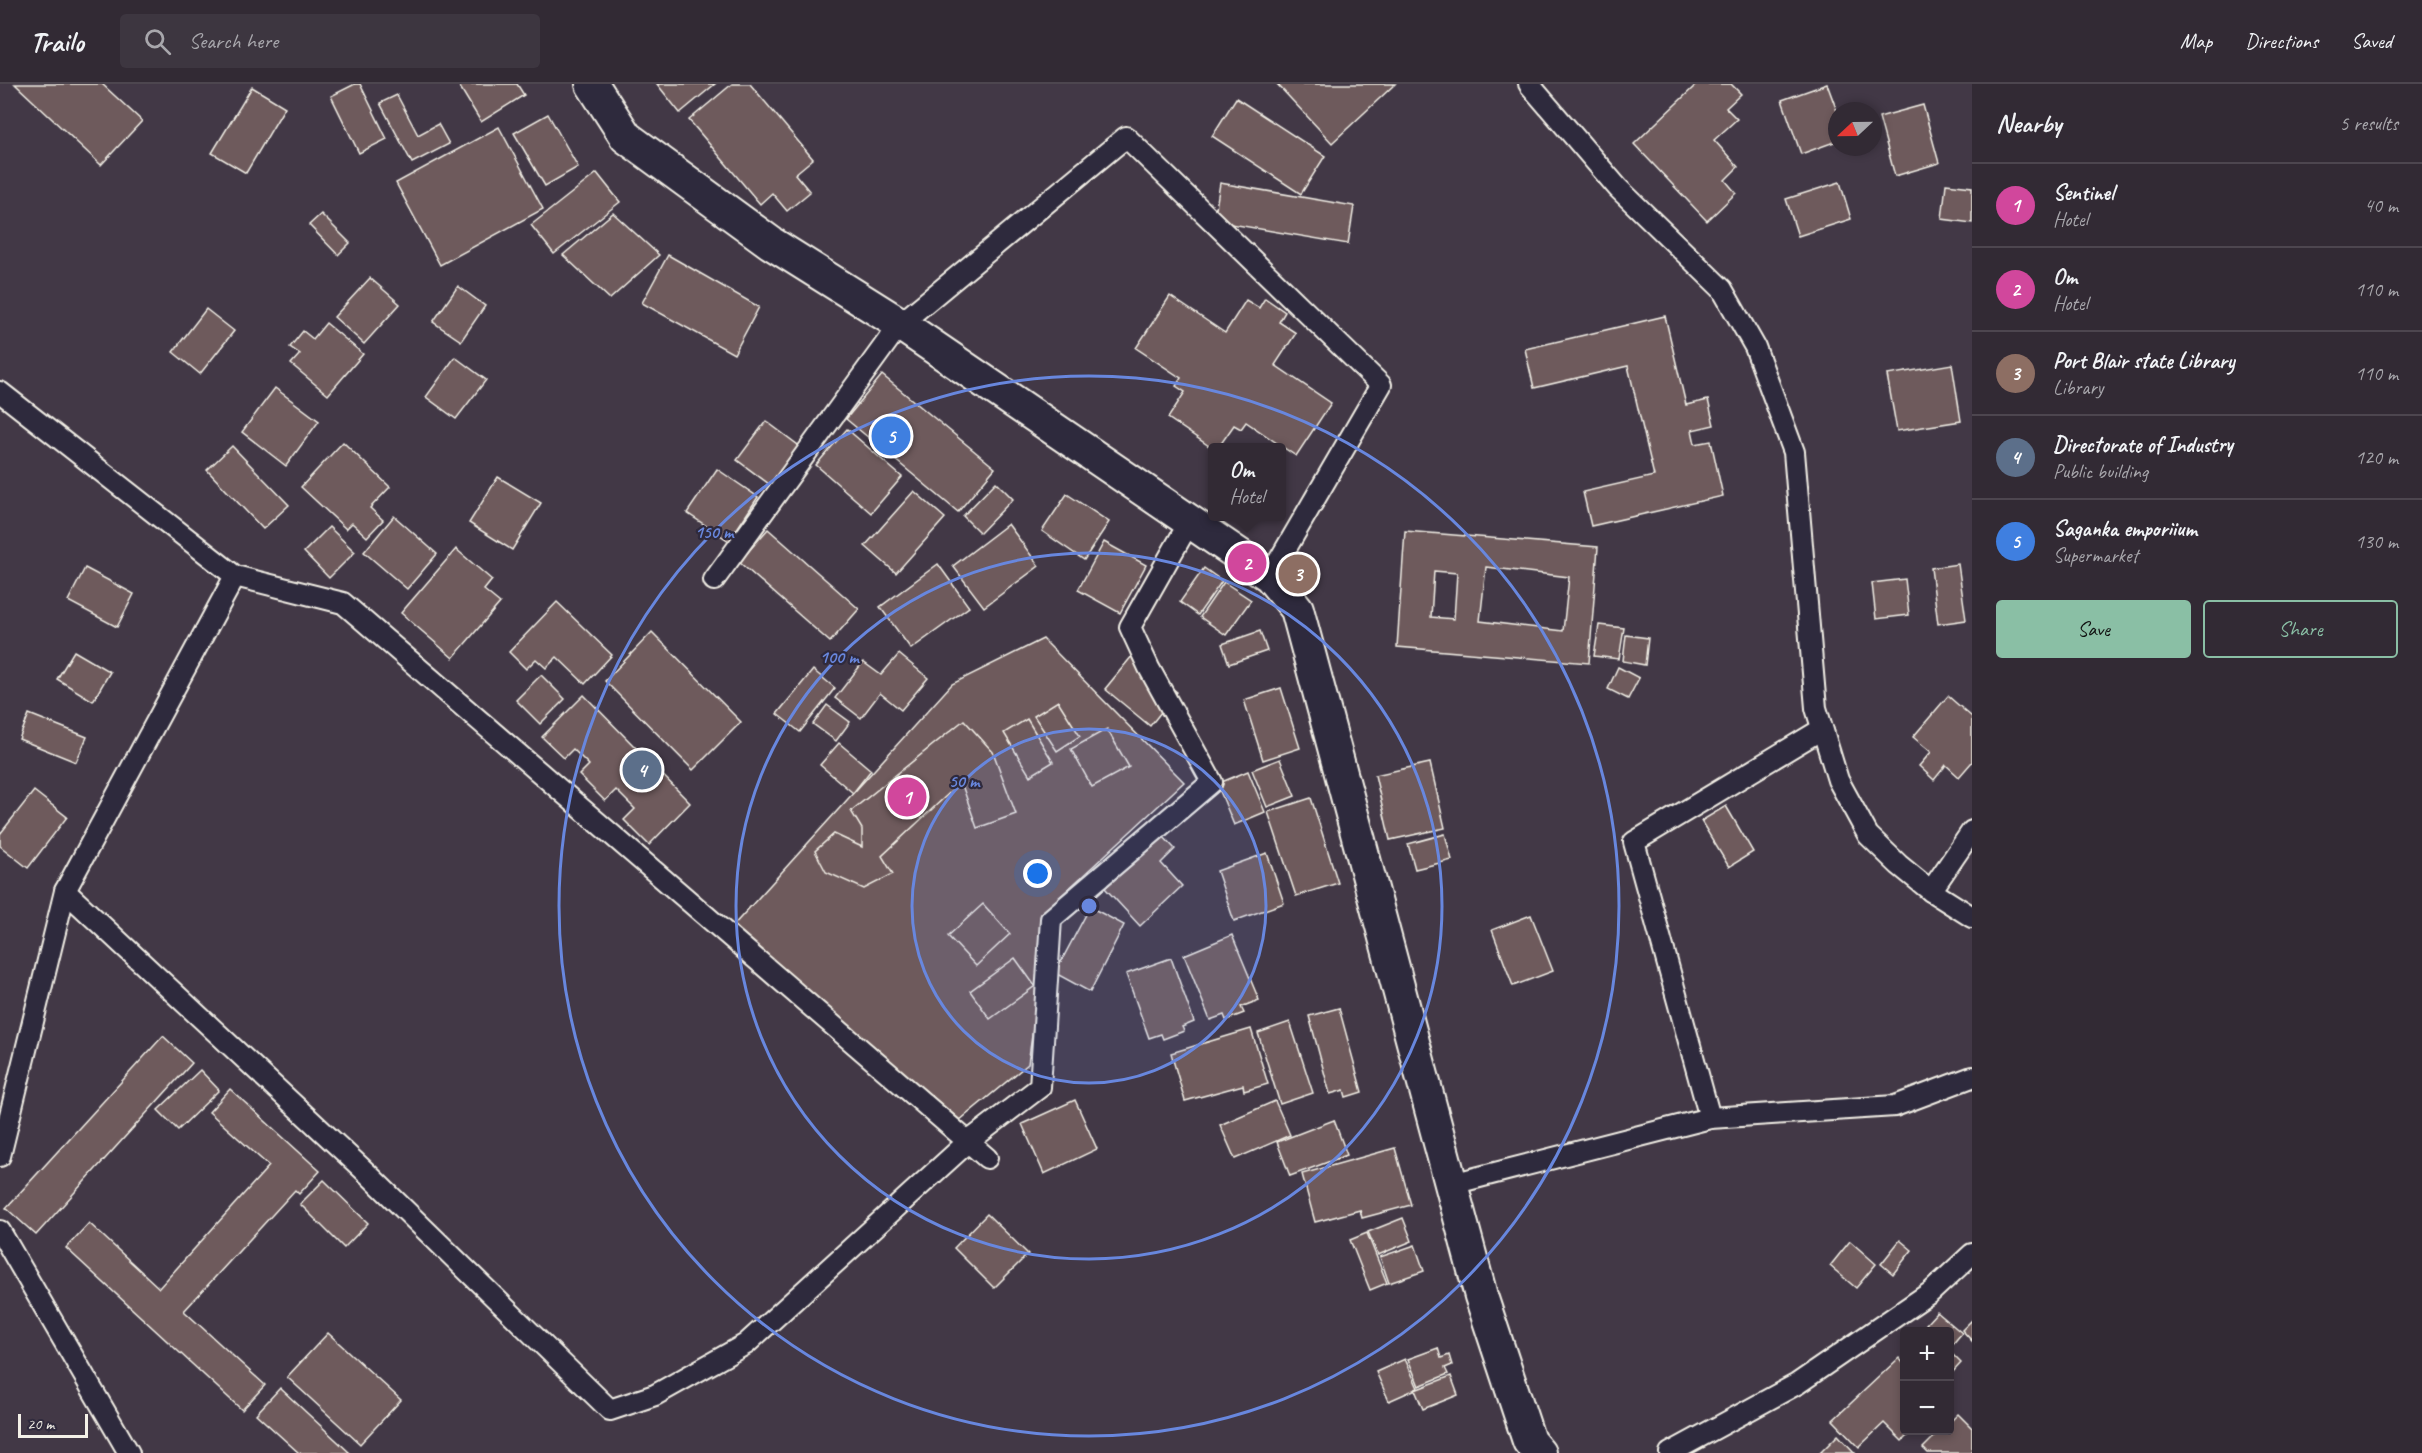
<!DOCTYPE html>
<meta charset="utf-8">
<style>
:root{--surface:#322a34;--page:#3d3640;--text:#f1f3f6;--muted:#a8a7ac;--line:#4d464f;--accent:#8abfa5}
body{margin:0;font-family:Caveat,sans-serif;background:var(--page);color:var(--text)}
.controls{position:absolute;right:18px;bottom:18px;display:grid;overflow:hidden;border-radius:6px;box-shadow:0 3px 9px #0003}
.controls button{width:54px;height:54px;display:grid;place-items:center;padding:0;border:0;border-bottom:2px solid var(--line);background:var(--surface);color:var(--text);font:30px sans-serif}
.compass{position:absolute;left:1828px;top:18px;width:54px;height:54px;border-radius:50%;background:var(--surface);box-shadow:0 3px 9px #0003;rotate:248deg}
.scale{position:absolute;left:18px;bottom:15px;width:70px;box-sizing:border-box;padding-left:6px;border:3px solid #f4f1e8;border-top:0;font-size:16px;line-height:21px;white-space:nowrap;color:#f4f1e8;-webkit-text-stroke:4px #2f2a3d;paint-order:stroke}
.you{position:absolute;left:1038px;top:790px;width:21px;height:21px;margin:-15px;border:4px solid #fff;border-radius:50%;background:#1a73e8;box-shadow:0 0 0 9px #1a73e833}
.badge{display:grid;place-items:center;width:39px;height:39px;border-radius:50%;background:var(--accent);color:#fff;font-size:20px;font-weight:700}
.pin{position:absolute;translate:-50% -50%;border:3px solid #fff;box-shadow:0 2px 6px #0006}
.popup{position:absolute;left:1208px;top:359px;width:78px;height:78px;box-sizing:border-box;display:grid;place-content:center;border-radius:6px;background:var(--surface);filter:drop-shadow(0 2px 4px #0005);font-size:20px;white-space:nowrap;color:var(--muted)}
.popup b{font-size:22px;color:var(--text)}
.popup::after{content:'';position:absolute;left:50%;top:100%;margin-left:-12px;border:12px solid transparent;border-top-color:var(--surface)}
.list{margin:0;padding:0;list-style:none}
h2{display:flex;justify-content:space-between;align-items:center;height:78px;margin:0;padding:0 24px;font-size:26px}
h2 small{font-size:20px;font-weight:400;color:var(--muted)}
.list li{display:grid;grid-template-columns:39px 1fr auto;gap:18px;align-items:center;box-sizing:border-box;height:84px;padding:0 24px;border-top:2px solid var(--line)}
.list b{display:block;font-size:22px;white-space:nowrap}
.list p{margin:0;font-size:20px;white-space:nowrap;color:var(--muted)}
.list em{font-size:20px;font-style:normal;color:var(--muted)}
.actions{display:flex;gap:12px;padding:18px 24px}
.actions a{flex:1;padding:14px 0;border:2px solid var(--accent);border-radius:6px;text-align:center;font-size:21px;color:var(--accent)}
.actions .main{background:var(--accent);color:#111}
.icon{flex:none;width:33px;height:33px;fill:none;stroke:currentColor;stroke-width:2;stroke-linecap:round;stroke-linejoin:round}
.map{position:relative;flex:none;width:1972px;height:1369px;overflow:hidden}
header{display:flex;align-items:center;gap:36px;box-sizing:border-box;height:84px;padding:0 30px;background:var(--surface);border-bottom:2px solid var(--line)}
header strong{font-size:28px}
nav{display:flex;gap:33px;margin-inline-start:auto;font-size:21px}
.search{width:420px;height:54px;background:var(--page);display:flex;align-items:center;gap:15px;box-sizing:border-box;padding:0 21px;border-radius:6px;color:var(--muted);font-size:22px}
main{display:flex}
aside{flex:1;background:var(--surface)}
.map>svg:first-child{display:block}
.building{fill:#6e5a5c;stroke:#f4f1e8;stroke-width:1.5;fill-rule:evenodd}
.lines{fill:none;stroke-linecap:round;stroke-linejoin:round}
.street-casing{stroke:#f4f1e8;stroke-width:24}
.primary-casing{stroke:#f4f1e8;stroke-width:36}
.street{stroke:#2f2a3d;stroke-width:20}
.primary{stroke:#2f2a3d;stroke-width:32}
.ring{fill:none;stroke:#6887de;stroke-width:3}
.centre{fill:#6887de;stroke:#2f2a3d;stroke-width:3}
.ring-label{font-size:18px;text-anchor:middle;font-weight:bold;fill:#6887de;stroke:#2f2a3d;stroke-width:4.5;stroke-linejoin:round;paint-order:stroke}
</style>
<header>
<strong>Trailo</strong>
<div class="search"><svg class="icon" aria-label="search" viewBox="0 0 24 24"><circle cx="10" cy="10" r="6"/><path d="M15 15l6 6"/></svg>Search here</div>
<nav><a>Map</a><a>Directions</a><a>Saved</a></nav>
</header>
<main>
<div class="map">
<svg width="1972" height="1369" viewBox="0 0 1972 1369">
<rect width="100%" height="100%" fill="#423846"/>
<filter id="ink" filterUnits="userSpaceOnUse"><feTurbulence type="fractalNoise" baseFrequency=".0167" numOctaves="2"/><feDisplacementMap in="SourceGraphic" scale="12" xChannelSelector="R" yChannelSelector="G"/><feConvolveMatrix kernelMatrix="1 2 1 2 8 2 1 2 1" color-interpolation-filters="sRGB"/></filter>
<g filter="url(#ink)">
<!-- building -->
<g class="building">
<polygon points="15,0 102,0 142,37 101,81"/>
<polygon points="355,0 360,0 387,55 359,69 331,12"/>
<polygon points="458,0 517,0 524,11 481,38"/>
<polygon points="657,0 715,0 680,29"/>
<polygon points="732,0 750,0 813,75 795,90 810,108 787,127 772,109 760,120 689,36"/>
<polygon points="1277,0 1395,0 1332,59"/>
<polygon points="1697,0 1731,0 1741,10 1726,24 1737,35 1714,56 1738,83 1725,96 1736,109 1707,137 1634,60"/>
<polygon points="1827,0 1837,27 1837,57 1801,70 1782,16"/>
<polygon points="252,3 285,23 246,89 212,69"/>
<polygon points="397,11 418,51 438,40 449,60 412,79 380,19"/>
<polygon points="1236,14 1325,72 1301,110 1212,52"/>
<polygon points="1923,21 1939,79 1895,92 1879,33"/>
<polygon points="548,30 578,83 545,102 514,49"/>
<polygon points="499,43 543,125 440,181 396,99"/>
<polygon points="597,89 620,118 554,170 531,141"/>
<polygon points="1840,98 1851,135 1798,152 1786,115"/>
<polygon points="1220,99 1354,122 1348,160 1214,137"/>
<polygon points="1946,100 1972,103 1972,139 1942,135"/>
<polygon points="613,129 659,171 610,215 563,171"/>
<polygon points="321,130 350,159 338,171 309,141"/>
<polygon points="668,171 759,223 734,270 642,219"/>
<polygon points="370,194 400,220 364,260 334,233"/>
<polygon points="458,202 485,222 461,257 433,238"/>
<polygon points="1170,212 1225,249 1246,216 1259,224 1265,214 1285,228 1279,238 1296,249 1275,281 1331,319 1296,372 1246,338 1241,345 1234,341 1218,364 1212,364 1168,334 1185,308 1176,302 1181,294 1136,264"/>
<polygon points="206,225 234,247 200,290 173,268"/>
<polygon points="1665,232 1686,321 1708,316 1714,341 1692,346 1695,360 1711,357 1723,412 1591,442 1583,408 1654,392 1628,282 1534,304 1525,265"/>
<polygon points="326,239 363,270 328,311 291,280 300,270 290,263 303,247 313,255"/>
<polygon points="455,273 486,296 456,335 426,313"/>
<polygon points="1952,280 1961,337 1897,347 1887,291"/>
<polygon points="882,291 995,384 958,428 846,335"/>
<polygon points="275,304 319,337 286,382 242,348"/>
<polygon points="766,337 802,364 773,403 737,376"/>
<polygon points="847,345 902,393 871,429 816,381"/>
<polygon points="343,358 390,403 370,424 383,436 367,453 352,439 346,445 301,403"/>
<polygon points="232,362 289,421 263,445 207,386"/>
<polygon points="717,385 758,413 729,457 687,429"/>
<polygon points="498,393 541,419 512,466 469,439"/>
<polygon points="996,398 1013,415 980,449 963,432"/>
<polygon points="914,407 945,434 896,489 865,462"/>
<polygon points="1067,410 1109,438 1084,476 1042,447"/>
<polygon points="394,432 437,470 407,505 364,468"/>
<polygon points="1008,440 1039,482 984,523 953,482"/>
<polygon points="329,443 355,468 329,494 304,468"/>
<polygon points="768,445 859,525 830,558 739,478"/>
<path d="M1405,447l193,16 -9,116 -192,-16zM1486,483l83,10 -6,54 -83,-10zM1434,487l23,2 -3,46 -23,-2z"/>
<polygon points="1104,458 1146,481 1120,529 1078,506"/>
<polygon points="456,465 492,496 484,506 500,519 453,574 401,529"/>
<polygon points="938,480 969,523 911,565 880,523"/>
<polygon points="1958,480 1966,536 1938,540 1931,484"/>
<polygon points="85,484 134,510 117,543 68,517"/>
<polygon points="1204,484 1222,497 1198,531 1180,518"/>
<polygon points="1905,495 1909,531 1876,535 1872,499"/>
<polygon points="1224,498 1251,516 1226,551 1200,533"/>
<polygon points="557,518 612,571 585,600 557,573 546,584 536,575 526,585 509,568"/>
<polygon points="1599,541 1624,544 1619,575 1594,572"/>
<polygon points="1260,547 1267,567 1229,580 1222,560"/>
<polygon points="652,548 741,638 693,686 605,597"/>
<polygon points="1626,551 1648,554 1645,581 1623,577"/>
<polygon points="1043,555 1184,698 1050,822 1028,980 960,1036 732,843 952,600"/>
<polygon points="74,567 110,588 93,617 57,595"/>
<polygon points="899,570 928,594 901,626 880,609 861,634 835,614 863,578 881,591"/>
<polygon points="1132,572 1177,608 1150,642 1105,605"/>
<polygon points="1618,583 1639,594 1628,615 1608,605"/>
<polygon points="813,586 835,604 800,648 777,630"/>
<polygon points="541,591 565,615 540,640 516,616"/>
<polygon points="1281,604 1300,664 1263,676 1244,616"/>
<polygon points="584,611 690,719 649,761 624,736 635,725 616,706 605,717 579,691 589,681 573,665 564,674 542,653"/>
<polygon points="1948,612 1972,633 1972,678 1959,693 1946,681 1934,696 1919,682 1931,668 1913,653"/>
<polygon points="1058,617 1080,652 1057,667 1034,632"/>
<polygon points="827,621 850,638 836,657 813,640"/>
<polygon points="29,630 87,653 76,678 19,655"/>
<polygon points="1027,635 1053,678 1030,692 1004,649"/>
<polygon points="964,636 993,668 1016,730 977,744 961,698 882,772 893,790 864,805 826,788 815,767 834,750 862,763 862,745 851,727"/>
<polygon points="1107,645 1129,683 1092,703 1071,665"/>
<polygon points="839,659 871,686 853,709 820,681"/>
<polygon points="1280,675 1295,712 1267,723 1252,686"/>
<polygon points="1430,679 1445,744 1390,756 1375,691"/>
<polygon points="1248,687 1265,728 1234,741 1217,700"/>
<polygon points="34,707 67,733 28,784 0,762 0,750"/>
<polygon points="1311,714 1338,799 1296,812 1268,728"/>
<polygon points="1726,722 1753,768 1729,783 1701,737"/>
<polygon points="1445,750 1452,776 1415,785 1408,760"/>
<polygon points="1162,751 1175,765 1161,779 1182,802 1140,842 1105,804"/>
<polygon points="1267,769 1284,819 1234,837 1217,787"/>
<polygon points="983,820 1010,850 976,882 948,852"/>
<polygon points="1090,823 1124,841 1090,908 1055,889"/>
<polygon points="1531,831 1553,887 1513,902 1492,846"/>
<polygon points="1232,851 1259,916 1241,923 1244,929 1226,936 1224,931 1210,936 1184,871"/>
<polygon points="1015,874 1035,902 990,935 970,907"/>
<polygon points="1171,874 1194,938 1182,943 1184,947 1163,955 1161,950 1149,954 1126,890"/>
<polygon points="1339,924 1362,1008 1346,1013 1344,1006 1330,1010 1309,932"/>
<polygon points="1290,938 1313,1009 1280,1020 1258,949"/>
<polygon points="1251,945 1268,1000 1244,1007 1243,1001 1185,1017 1171,969"/>
<polygon points="163,952 192,979 36,1151 6,1124"/>
<polygon points="200,986 219,1006 178,1046 158,1026"/>
<polygon points="230,1005 320,1087 299,1110 295,1106 184,1227 265,1301 242,1326 66,1164 89,1139 159,1204 269,1082 209,1028"/>
<polygon points="1075,1016 1097,1065 1044,1090 1022,1040"/>
<polygon points="1275,1017 1290,1051 1235,1075 1220,1041"/>
<polygon points="1334,1036 1347,1071 1290,1092 1277,1058"/>
<polygon points="1395,1064 1411,1121 1362,1134 1360,1126 1315,1138 1302,1090"/>
<polygon points="324,1096 368,1139 344,1164 300,1120"/>
<polygon points="987,1130 1028,1170 994,1204 954,1164"/>
<polygon points="1403,1134 1412,1157 1378,1171 1368,1148"/>
<polygon points="1367,1149 1387,1199 1370,1206 1350,1156"/>
<polygon points="1900,1156 1912,1166 1893,1190 1881,1180"/>
<polygon points="1850,1157 1876,1180 1856,1204 1830,1182"/>
<polygon points="1415,1161 1424,1187 1389,1199 1380,1173"/>
<polygon points="1937,1228 1962,1249 1951,1262 1950,1248 1934,1248 1926,1240"/>
<polygon points="1972,1236 1972,1257 1962,1246"/>
<polygon points="328,1249 401,1316 360,1360 287,1293"/>
<polygon points="1438,1264 1441,1274 1449,1271 1452,1281 1445,1284 1448,1290 1419,1302 1408,1275"/>
<polygon points="1950,1268 1961,1279 1950,1291"/>
<polygon points="1899,1274 1904,1280 1904,1346 1913,1346 1902,1357 1884,1339 1859,1363 1833,1336"/>
<polygon points="1405,1275 1418,1304 1389,1317 1376,1288"/>
<polygon points="1451,1292 1458,1311 1423,1325 1415,1306"/>
<polygon points="280,1304 350,1369 299,1369 256,1330"/>
<polygon points="1958,1330 1972,1344 1972,1367 1970,1369 1928,1369 1923,1364 1941,1346 1950,1346 1950,1338"/>
<polygon points="1838,1351 1855,1369 1820,1369"/>
</g>
<g class="lines">
<!-- street casing -->
<g class="street-casing">
<g id="street">
<polyline points="1529,0 1618,104 1722,205 1755,263 1794,368 1816,624 1838,696 1868,751 1899,781 1931,807 1972,833"/>
<polyline points="0,308 235,492 343,519 987,1074"/>
<polyline points="714,496 900,240 1126,53 1381,301 1270,492"/>
<polyline points="65,807 368,1090 610,1326 655,1311 746,1260 968,1058 1040,1003 1051,835 1212,698 1149,584 1130,543 1190,437"/>
<polyline points="1931,807 1972,747"/>
<polyline points="1710,1034 1634,758 1822,645"/>
<polyline points="0,1072 65,807 235,492"/>
<polyline points="1452,1100 1710,1034 1895,1022 1972,993"/>
<polyline points="0,1147 129,1369"/>
<polyline points="1670,1369 1797,1300 1931,1208 1972,1170"/>
</g>
</g>
<!-- primary casing -->
<g class="primary-casing">
<polyline id="primary" points="592,0 626,53 771,159 900,240 1270,492 1297,525 1481,1212 1529,1357 1539,1369"/>
</g>
<!-- street -->
<use href="#street" class="street"/>
<!-- primary -->
<use href="#primary" class="primary"/>
</g>
</g>
<!-- distance rings -->
<circle cx="1089" cy="822" r="177" fill="#6887de" fill-opacity=".12"/>
<g class="ring">
<circle cx="1089" cy="822" r="177"/>
<circle cx="1089" cy="822" r="353"/>
<circle cx="1089" cy="822" r="530"/>
</g>
<circle cx="1089" cy="822" r="9" class="centre"/>
<g class="ring-label">
<text x="714" y="454">150 m</text>
<text x="839" y="579">100 m</text>
<text x="964" y="703">50 m</text>
</g>
</svg>
<div class="controls">
<button>+</button>
<button>−</button>
</div>
<svg class="compass" viewBox="-18 -18 36 36"><path d="M0-13l5 13h-10z" fill="#e53935"/><path d="M0 13l5-13h-10z" fill="#a8a7ac"/></svg>
<div class="scale">20 m</div>
<div class="you"></div>
<div class="pin badge" style="left:907px;top:713px;background:#d1479c">1</div>
<div class="pin badge" style="left:1247px;top:479px;background:#d1479c">2</div>
<div class="popup"><b>Om</b>Hotel</div>
<div class="pin badge" style="left:1298px;top:490px;background:#8d6e63">3</div>
<div class="pin badge" style="left:642px;top:686px;background:#5c6f8a">4</div>
<div class="pin badge" style="left:891px;top:352px;background:#3f7fe0">5</div>
</div>
<aside>
<h2>Nearby<small>5 results</small></h2>
<ul class="list">
<li><span class="badge" style="background:#d1479c">1</span><div><b>Sentinel</b><p>Hotel</p></div><em>40 m</em></li>
<li><span class="badge" style="background:#d1479c">2</span><div><b>Om</b><p>Hotel</p></div><em>110 m</em></li>
<li><span class="badge" style="background:#8d6e63">3</span><div><b>Port Blair state Library</b><p>Library</p></div><em>110 m</em></li>
<li><span class="badge" style="background:#5c6f8a">4</span><div><b>Directorate of Industry</b><p>Public building</p></div><em>120 m</em></li>
<li><span class="badge" style="background:#3f7fe0">5</span><div><b>Saganka emporiium</b><p>Supermarket</p></div><em>130 m</em></li>
</ul>
<div class="actions"><a class="main">Save</a><a>Share</a></div>
</aside>
</main>
